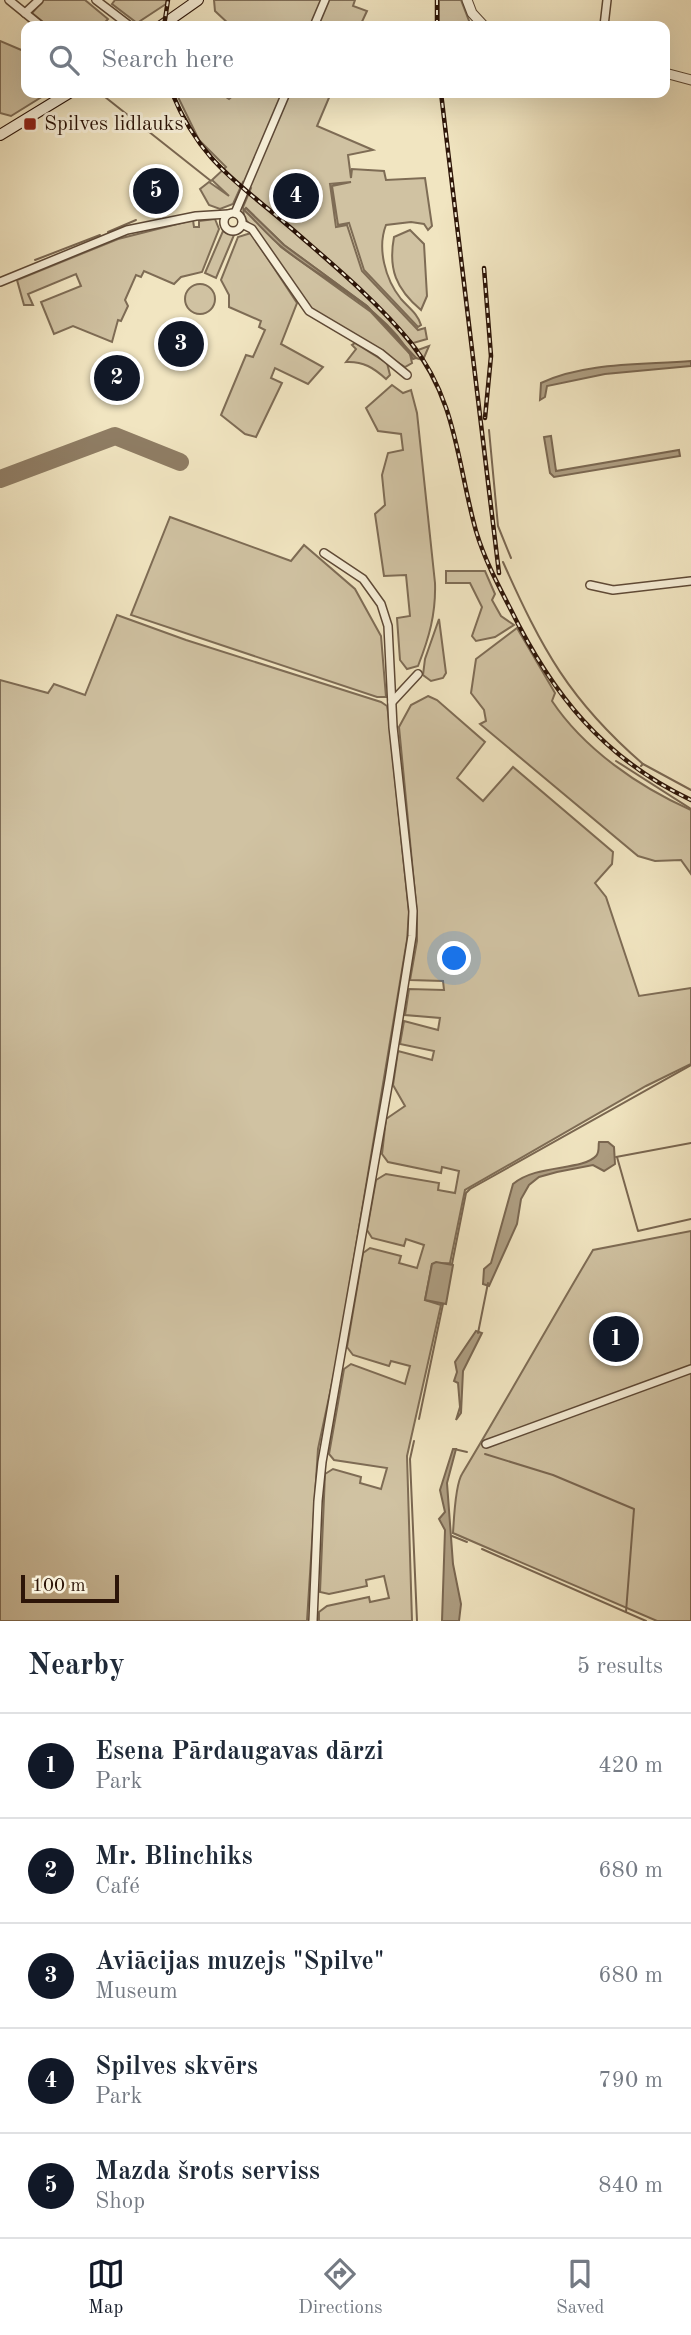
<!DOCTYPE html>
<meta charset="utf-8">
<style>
:root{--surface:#fff;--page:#f6f6f7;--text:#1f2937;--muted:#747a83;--line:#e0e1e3;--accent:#111827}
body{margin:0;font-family:"Old Standard TT",serif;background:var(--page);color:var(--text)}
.scale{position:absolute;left:21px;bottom:18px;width:98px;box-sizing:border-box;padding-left:7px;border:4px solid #2d1508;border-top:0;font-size:19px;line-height:24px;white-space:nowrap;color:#2d1508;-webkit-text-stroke:5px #f6eed7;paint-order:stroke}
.you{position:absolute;left:455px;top:959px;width:24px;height:24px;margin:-18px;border:5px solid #fff;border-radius:50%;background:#1a73e8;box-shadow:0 0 0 10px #1a73e833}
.badge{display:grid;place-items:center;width:46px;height:46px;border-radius:50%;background:var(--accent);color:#fff;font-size:23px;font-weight:700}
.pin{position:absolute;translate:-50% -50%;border:4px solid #fff;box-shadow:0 2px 7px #0006}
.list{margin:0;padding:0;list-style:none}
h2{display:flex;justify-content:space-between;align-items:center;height:91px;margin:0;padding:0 28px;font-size:30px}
h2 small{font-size:23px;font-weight:400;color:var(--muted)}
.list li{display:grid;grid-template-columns:46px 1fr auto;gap:21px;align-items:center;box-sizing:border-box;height:105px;padding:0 28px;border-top:2px solid var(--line)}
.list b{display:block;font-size:26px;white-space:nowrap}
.list p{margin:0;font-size:23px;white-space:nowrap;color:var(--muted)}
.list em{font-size:23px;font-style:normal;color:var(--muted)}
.icon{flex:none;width:38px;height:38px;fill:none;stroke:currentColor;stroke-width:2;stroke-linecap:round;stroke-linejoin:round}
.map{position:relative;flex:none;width:691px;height:1621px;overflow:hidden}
.search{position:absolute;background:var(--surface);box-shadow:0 7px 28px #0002;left:21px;right:21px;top:21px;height:77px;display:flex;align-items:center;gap:18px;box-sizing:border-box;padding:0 24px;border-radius:14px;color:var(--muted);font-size:26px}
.sheet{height:616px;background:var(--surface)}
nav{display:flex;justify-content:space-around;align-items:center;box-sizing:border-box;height:98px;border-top:2px solid var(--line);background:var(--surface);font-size:19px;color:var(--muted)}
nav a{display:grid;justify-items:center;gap:4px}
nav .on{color:var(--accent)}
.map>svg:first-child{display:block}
.green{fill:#d0c2a2;stroke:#7e6c55;stroke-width:2}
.water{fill:#ae9e82;stroke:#7a6751;stroke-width:2}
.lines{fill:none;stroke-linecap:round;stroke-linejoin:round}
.stream{stroke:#7a6751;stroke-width:2}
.taxiway{stroke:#8f7d64;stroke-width:18}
.minor-casing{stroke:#5e4936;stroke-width:10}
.tertiary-casing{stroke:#5e4936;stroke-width:11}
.secondary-casing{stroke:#2d1508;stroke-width:12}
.minor{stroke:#f6eed7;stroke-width:7}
.tertiary{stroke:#f6eed7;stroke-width:9}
.secondary{stroke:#f6eed7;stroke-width:10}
.rail-casing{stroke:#2d1508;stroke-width:4.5}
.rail{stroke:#f6eed7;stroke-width:2;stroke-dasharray:5;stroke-linecap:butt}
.poi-dot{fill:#8f2418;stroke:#f6eed7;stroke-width:2.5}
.labels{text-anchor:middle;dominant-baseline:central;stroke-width:6;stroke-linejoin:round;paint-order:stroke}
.poi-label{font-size:21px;fill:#2d1508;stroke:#f6eed7;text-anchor:start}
</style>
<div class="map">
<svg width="691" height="1621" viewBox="0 0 691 1621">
<rect width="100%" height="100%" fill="#f1e5c1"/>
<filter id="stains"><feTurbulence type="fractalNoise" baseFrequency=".00286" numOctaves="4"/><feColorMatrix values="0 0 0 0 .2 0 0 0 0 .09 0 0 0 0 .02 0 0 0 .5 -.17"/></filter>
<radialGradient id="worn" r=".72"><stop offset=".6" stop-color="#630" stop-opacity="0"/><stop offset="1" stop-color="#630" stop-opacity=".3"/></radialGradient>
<!-- green -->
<g class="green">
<polygon points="43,0 85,0 108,19 102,26 48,26 32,13"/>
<polygon points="115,0 167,0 166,4 137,23 112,4"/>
<polygon points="214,0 355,0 353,6 367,11 360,26 231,26 215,11"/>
<polygon points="439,0 461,0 471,26 439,26"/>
<polygon points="0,41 26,52 26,93 48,93 11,116 0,113"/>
<path d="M176,93h44l9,6 7,-6h95l-14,33 56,24 -25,5 3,23 1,-9 32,2 2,9 39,-2 7,48 -4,4 -4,-6 -13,-2 -25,3c-9,23 -1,54 15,74 8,9 17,15 20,26l-3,2 -54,-57 -15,-47 -11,2 -6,-39 19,-4 -21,2 6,43 11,-2 15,46 56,59 7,-2 2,11 -14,4 5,7 11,-4 -6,14 -7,-2 -49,-52 -83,-61 -38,-37 35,39 90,65 39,42 2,9 -7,4 -93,-58 -68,-92 -1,-10 8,-19 -8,-6 -10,22 -13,5 -11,-4 -9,-16 9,-7 20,14 -17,-16 14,-13 -27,-27z"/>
<polygon points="215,219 219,229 202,272 181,277 174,284 144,271 141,277 136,275 125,300 128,306 121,321 118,320 112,342 73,326 54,334 41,302 81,286 76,274 28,294 33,305 24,305 17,280 118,239 193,220 194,227 199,227 199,221"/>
<path d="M410,230l14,14 3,52 -6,14c-25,-21 -33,-41 -27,-73z"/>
<polygon points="223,231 234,235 216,278 205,273"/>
<polygon points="251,233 297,303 281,344 323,367 308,384 275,368 271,378 282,383 256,437 245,434 221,415 246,355 253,357 265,330 259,327 261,321 229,307 229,295 221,280 238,237"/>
<circle cx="200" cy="299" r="15"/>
<path d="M355,343l32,20 3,12 -4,4c-12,-11 -23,-18 -40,-17l10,-13 -4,-4z"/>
<path d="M392,385l11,8 8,-3 6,23 18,170c1,31 -6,55 -17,83l-11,3 -7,-9 -3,-42 13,-2 -4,-41 -22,1 -9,-62 10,-9 -3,-30 6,-22 15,-3 -2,-16 -23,-3 -12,-23z"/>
<polygon points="170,517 291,561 304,545 355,589 381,636 386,697 377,697 131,615"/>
<polygon points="446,571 485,571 495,594 492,600 501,616 514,625 495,637 476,641 472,636 482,607 470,583 446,583"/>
<polygon points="117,615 186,640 381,702 387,706 388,712 409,913 407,940 337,1360 318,1449 307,1621 0,1621 0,680 48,693 54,684 85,695"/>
<polygon points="439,619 446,673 443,678 431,681 423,675 425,659"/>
<path d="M517,628l38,65 -3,8c32,48 87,86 139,109v64l-10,-14 -26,1 -17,-5 -158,-132 6,-3 -2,-11 -13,-17 5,-34z"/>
<polygon points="428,696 437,700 485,742 457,778 483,801 513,767 613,852 612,864 595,883 606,897 639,996 691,988 691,1064 646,1086 465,1190 450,1263 432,1264 425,1300 441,1305 407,1456 412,1621 319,1621 319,1612 327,1606 369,1597 370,1602 389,1598 384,1576 366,1580 367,1586 329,1594 320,1592 325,1474 333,1469 361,1477 360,1483 381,1489 387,1468 334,1460 329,1454 344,1369 351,1364 405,1384 410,1366 391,1361 389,1366 353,1355 347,1347 363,1253 370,1248 401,1256 399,1263 417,1268 424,1245 406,1239 404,1246 372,1238 367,1230 376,1180 386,1174 439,1183 438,1190 455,1193 459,1171 442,1167 441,1173 388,1162 382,1154 386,1119 405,1106 393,1085 398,1051 432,1060 434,1051 400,1044 404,1021 438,1030 440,1018 405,1015 409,989 444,990 443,981 410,980 417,941 417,914 399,727 411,705"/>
<path d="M691,1231v390h-34l-204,-88c1,-14 2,-48 9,-59 44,-73 87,-150 131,-224z"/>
</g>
<!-- water -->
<g class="water">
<path d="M246,208l38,37 83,61 49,52 -3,1c-26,-50 -88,-77 -130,-111 -14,-11 -26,-26 -39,-38z"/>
<path d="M691,361v5l-86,8 -58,12 -2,11 -5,3 1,-17c43,-21 103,-18 150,-22z"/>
<polygon points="551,436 556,471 679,450 680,456 554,477 550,473 544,437"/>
<path d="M599,1142h9l6,5 1,17 -11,7 -11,-6 -36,7 -18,5 -10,8 -8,14 -4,25 -28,62 -6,-2 1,-15 7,-6 22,-79c23,-20 69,-13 83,-28 4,-4 2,-11 3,-14z"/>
<polygon points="436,1262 453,1265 446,1304 425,1300 432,1264"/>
<polygon points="476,1331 482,1333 463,1371 461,1413 456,1420 460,1407 458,1383 454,1381 457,1372 455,1362"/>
<polygon points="453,1449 456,1449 447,1483 453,1564 461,1604 459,1621 442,1621 445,1530 439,1519 445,1512 440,1490"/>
</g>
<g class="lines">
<!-- stream -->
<g class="stream">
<polyline points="100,93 211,181"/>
<polyline points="108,232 136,220"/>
<polyline points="35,260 100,235"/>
<polyline points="489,430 498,526 511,558"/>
<path d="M503,562c39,87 66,138 140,202"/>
<polyline points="616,761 691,809"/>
<polyline points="641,766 643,764 691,790"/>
<polyline points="616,1157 691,1143"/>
<polyline points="617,1157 638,1231 691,1219"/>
<polyline points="452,1264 466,1193 470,1189 691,1065"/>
<polyline points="478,1333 488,1283"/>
<polyline points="419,1419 443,1304"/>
<polyline points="414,1441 410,1459 417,1621"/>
<polyline points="454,1449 467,1452"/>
<polyline points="485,1454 553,1475 634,1509 626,1612"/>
<polyline points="452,1536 467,1542"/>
<polyline points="482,1549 646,1621"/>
</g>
<!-- taxiway -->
<polyline class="taxiway" points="0,479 115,436 180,462"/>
<!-- minor casing -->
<g class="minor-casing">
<g id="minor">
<polyline points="9,0 41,26"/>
<polyline points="96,0 130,26"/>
<polyline points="25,13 39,0"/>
<polyline points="314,26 325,0"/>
<polyline points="604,26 607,0"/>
<circle cx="233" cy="222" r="9"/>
<polyline points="235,213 286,93"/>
<polyline points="242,224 252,229 309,311 380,353 407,375"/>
<polyline points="0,282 127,230 196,216 228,214"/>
<polyline points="590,585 613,590 691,581"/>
<polyline points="392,702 418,674"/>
<polyline points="486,1444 691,1369"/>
<polyline points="313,1621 318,1501 322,1462 389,1080 412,936 413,911 393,727 388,626 381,604 363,579 324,553"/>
</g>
</g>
<!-- tertiary casing -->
<g class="tertiary-casing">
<g id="tertiary">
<polyline points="467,0 472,13 484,26"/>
<polyline points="665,73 691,80"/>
</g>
</g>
<!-- secondary casing -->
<g class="secondary-casing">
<g id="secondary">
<polyline points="161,26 198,0"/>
<polyline points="0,135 69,93"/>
</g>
</g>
<!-- minor -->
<use href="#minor" class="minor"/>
<!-- tertiary -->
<use href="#tertiary" class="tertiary"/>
<!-- secondary -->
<use href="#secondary" class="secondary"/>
<!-- rail casing -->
<g class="rail-casing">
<g id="rail">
<polyline points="437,0 437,26"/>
<polyline points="164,26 168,0"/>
<path d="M172,93c29,70 66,89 120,136 40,35 85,72 119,114 46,58 46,120 65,188 8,27 21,52 34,77 42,86 93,150 181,192"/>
<polyline points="441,93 499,573"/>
<polyline points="484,268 491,356 485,418"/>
</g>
</g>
<!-- rail -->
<use href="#rail" class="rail"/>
</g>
<!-- markers -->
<rect class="poi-dot" x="23" y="117" width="14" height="14" rx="3.5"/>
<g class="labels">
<!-- poi labels -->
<g class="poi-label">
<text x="44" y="124">Spilves lidlauks</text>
</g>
</g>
<rect width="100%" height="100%" filter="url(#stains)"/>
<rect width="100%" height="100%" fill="url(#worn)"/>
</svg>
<div class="scale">100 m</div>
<div class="you"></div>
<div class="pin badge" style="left:616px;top:1339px">1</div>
<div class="pin badge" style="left:117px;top:378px">2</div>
<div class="pin badge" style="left:181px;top:344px">3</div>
<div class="pin badge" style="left:296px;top:196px">4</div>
<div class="pin badge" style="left:156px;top:191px">5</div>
<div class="search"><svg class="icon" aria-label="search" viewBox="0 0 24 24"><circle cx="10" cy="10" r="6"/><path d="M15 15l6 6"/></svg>Search here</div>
</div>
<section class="sheet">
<h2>Nearby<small>5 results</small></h2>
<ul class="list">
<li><span class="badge">1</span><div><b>Esena Pārdaugavas dārzi</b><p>Park</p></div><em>420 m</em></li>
<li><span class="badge">2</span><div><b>Mr. Blinchiks</b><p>Café</p></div><em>680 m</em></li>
<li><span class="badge">3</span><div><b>Aviācijas muzejs &quot;Spilve&quot;</b><p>Museum</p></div><em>680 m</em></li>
<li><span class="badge">4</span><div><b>Spilves skvērs</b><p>Park</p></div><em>790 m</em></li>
<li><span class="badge">5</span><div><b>Mazda šrots serviss</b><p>Shop</p></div><em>840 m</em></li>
</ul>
</section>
<nav>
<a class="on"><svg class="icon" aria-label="map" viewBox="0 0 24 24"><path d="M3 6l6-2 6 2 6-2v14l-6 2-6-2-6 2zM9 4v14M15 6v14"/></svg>Map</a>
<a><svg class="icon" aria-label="directions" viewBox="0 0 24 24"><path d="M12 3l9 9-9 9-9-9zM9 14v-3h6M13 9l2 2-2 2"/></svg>Directions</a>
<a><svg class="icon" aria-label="saved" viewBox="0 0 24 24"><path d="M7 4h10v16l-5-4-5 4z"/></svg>Saved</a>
</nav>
